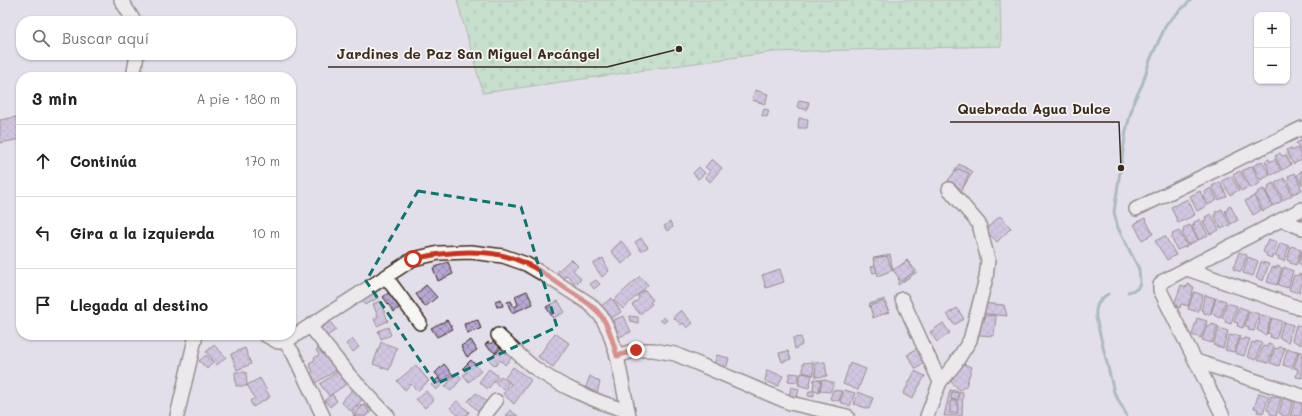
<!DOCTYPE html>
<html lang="es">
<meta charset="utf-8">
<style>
:root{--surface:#fff;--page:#f2f2f2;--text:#202124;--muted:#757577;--line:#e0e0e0}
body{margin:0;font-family:Mali,sans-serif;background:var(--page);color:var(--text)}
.controls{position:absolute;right:12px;top:12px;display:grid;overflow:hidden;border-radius:8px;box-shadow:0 1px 3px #0004}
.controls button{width:36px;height:36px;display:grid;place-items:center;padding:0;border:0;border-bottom:1px solid var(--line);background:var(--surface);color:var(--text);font:20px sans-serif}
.stop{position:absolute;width:12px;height:12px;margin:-9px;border:3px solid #c8321e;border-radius:50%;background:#fff}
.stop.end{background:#c8321e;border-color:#fff;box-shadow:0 1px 4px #0008}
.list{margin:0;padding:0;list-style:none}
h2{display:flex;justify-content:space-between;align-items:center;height:52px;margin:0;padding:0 16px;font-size:17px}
h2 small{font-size:13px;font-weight:400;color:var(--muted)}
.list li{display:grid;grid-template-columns:26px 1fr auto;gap:12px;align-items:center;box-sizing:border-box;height:72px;padding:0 16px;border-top:1px solid var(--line)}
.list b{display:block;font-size:15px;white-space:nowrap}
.list em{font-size:13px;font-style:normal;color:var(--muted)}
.icon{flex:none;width:22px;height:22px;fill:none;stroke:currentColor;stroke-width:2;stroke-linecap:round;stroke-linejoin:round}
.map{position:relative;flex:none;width:1302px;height:416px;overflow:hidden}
.search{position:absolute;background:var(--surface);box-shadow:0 1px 3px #0004;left:16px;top:16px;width:280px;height:44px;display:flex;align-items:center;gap:10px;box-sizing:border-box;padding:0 14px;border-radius:16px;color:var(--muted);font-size:15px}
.panel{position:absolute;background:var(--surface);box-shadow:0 1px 3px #0004;left:16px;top:72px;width:280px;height:268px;border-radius:16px}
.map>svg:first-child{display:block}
.cemetery{fill:url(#cemetery-stones);stroke:#6f8665}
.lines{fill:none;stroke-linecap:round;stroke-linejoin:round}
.stream{stroke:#678e95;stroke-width:3}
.building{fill:url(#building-cross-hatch);stroke:#3b2a1e}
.minor-casing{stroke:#3b2a1e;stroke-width:16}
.minor{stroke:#f6f6f2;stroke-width:13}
.route{stroke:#c8321e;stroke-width:5}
.marked{fill:none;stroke:#0f766e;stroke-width:3;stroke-dasharray:8 5;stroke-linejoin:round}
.leader{fill:none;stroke:#3b2a1e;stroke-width:1.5}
.callout-dot{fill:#3b2a1e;stroke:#f6f6f2;stroke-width:1.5}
.callout-label{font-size:14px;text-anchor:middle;font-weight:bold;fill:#3b2a1e;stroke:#f6f6f2;stroke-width:3.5;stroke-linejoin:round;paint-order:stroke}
</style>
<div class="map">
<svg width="1302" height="416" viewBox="0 0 1302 416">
<defs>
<pattern id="cemetery-stones" width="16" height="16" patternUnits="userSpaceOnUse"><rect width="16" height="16" fill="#a3e3ac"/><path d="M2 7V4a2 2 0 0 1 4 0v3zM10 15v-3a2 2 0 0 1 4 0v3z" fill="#8dc394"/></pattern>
<pattern id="building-cross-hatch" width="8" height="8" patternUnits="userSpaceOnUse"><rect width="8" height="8" fill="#b8a8d8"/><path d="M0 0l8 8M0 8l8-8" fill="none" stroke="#9789af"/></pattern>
</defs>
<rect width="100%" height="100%" fill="#e3dfea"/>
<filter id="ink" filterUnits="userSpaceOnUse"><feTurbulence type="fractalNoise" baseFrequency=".025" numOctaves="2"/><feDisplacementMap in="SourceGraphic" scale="8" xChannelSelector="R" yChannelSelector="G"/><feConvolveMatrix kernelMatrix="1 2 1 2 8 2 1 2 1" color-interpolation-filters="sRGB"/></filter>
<g filter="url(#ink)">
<!-- cemetery -->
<polygon class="cemetery" points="457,0 1000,0 1001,46 773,52 483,93"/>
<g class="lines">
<!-- stream -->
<g class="stream">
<polyline points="1128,292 1137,289 1140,283 1139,269 1118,228 1114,212 1126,131 1134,101 1142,85 1150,60 1167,23 1191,0"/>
<path d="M1108,294c-10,6 -13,13 -12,24l18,74 13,24"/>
</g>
</g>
<!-- building -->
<g class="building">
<polygon points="755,90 768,94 765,104 752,100"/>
<polygon points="799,100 809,102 807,110 797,107"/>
<polygon points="764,109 769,110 767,117 762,116"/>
<polygon points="21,116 21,139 0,143 0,120"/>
<polygon points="799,118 808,119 807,128 798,128"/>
<polygon points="1302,140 1302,154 1296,143"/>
<polygon points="1291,148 1292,151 1297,148 1302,158 1302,160 1293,164 1286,150"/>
<polygon points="1280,153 1282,156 1286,155 1291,165 1282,170 1275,156"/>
<polygon points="712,159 722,168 710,182 705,177 710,171 705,167"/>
<polygon points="1269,159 1270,162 1275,159 1281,171 1271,175 1265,161"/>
<polygon points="1262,161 1270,175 1261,180 1253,166"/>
<polygon points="959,164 973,172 962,189 949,181"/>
<polygon points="1252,166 1260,183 1251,188 1242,171"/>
<polygon points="699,167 705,173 698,179 693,173"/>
<polygon points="958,169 969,173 962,190 948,180"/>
<polygon points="1302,170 1302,185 1297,175"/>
<polygon points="1240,171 1249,187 1241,191 1233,175"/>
<polygon points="1295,173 1302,190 1293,194 1287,180 1289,179 1288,176"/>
<polygon points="1231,176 1239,190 1230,195 1222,181"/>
<polygon points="1284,178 1292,195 1283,200 1275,183"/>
<polygon points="1220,182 1227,196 1219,200 1212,186"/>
<polygon points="1273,183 1282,201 1273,206 1266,191 1269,189 1268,186"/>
<polygon points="1211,188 1217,200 1208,205 1203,195 1206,194 1204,192"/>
<polygon points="1264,189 1272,206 1263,211 1255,195 1258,194 1257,192"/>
<polygon points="1200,191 1207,206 1197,211 1190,196"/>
<polygon points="1254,196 1261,210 1253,215 1245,201"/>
<polygon points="1188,199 1195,215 1178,223 1171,207"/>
<polygon points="1230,205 1238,220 1231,224 1225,211 1228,209 1227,207"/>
<polygon points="1222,209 1230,225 1221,229 1214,215 1216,214 1215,212"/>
<polygon points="1211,214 1219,230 1210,234 1203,221 1206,220 1205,217"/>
<polygon points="1000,216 1011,228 997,242 985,230"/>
<polygon points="1145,218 1153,234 1142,240 1134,224"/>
<polygon points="1200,219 1208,235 1199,240 1192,226 1195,225 1193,223"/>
<polygon points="670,222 673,227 667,231 664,226"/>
<polygon points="1190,225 1198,240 1188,245 1182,232 1184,230 1183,228"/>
<polygon points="1179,231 1187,246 1177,250 1171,237 1173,236 1172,234"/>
<polygon points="1165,236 1176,255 1167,260 1155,241"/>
<polygon points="641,238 648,247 641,251 635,242"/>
<polygon points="1268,239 1277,242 1272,258 1266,256 1267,254 1263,252"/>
<polygon points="621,241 633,254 622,264 611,251"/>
<polygon points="1280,243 1289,246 1284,261 1278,259 1279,257 1275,256"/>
<polygon points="1291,246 1301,249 1296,265 1290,263 1290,261 1287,260"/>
<polygon points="1302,251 1302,267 1302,265 1298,263"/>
<polygon points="1239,252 1247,255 1241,272 1233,269"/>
<polygon points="890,254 893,270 879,275 878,272 873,273 871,267 875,266 873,259"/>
<polygon points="887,256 892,270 878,276 873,258"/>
<polygon points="1248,257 1258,261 1253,276 1243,273"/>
<polygon points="603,258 609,271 602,277 593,264"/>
<polygon points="571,259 578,266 573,270 581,279 576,284 567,275 563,279 557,272"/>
<polygon points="907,260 917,272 898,285 899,267"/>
<polygon points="907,261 914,272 901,281 893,270"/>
<polygon points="448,262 453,274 438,281 433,268"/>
<polygon points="1261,262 1269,264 1263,281 1256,278"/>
<polygon points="1277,266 1282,268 1277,285 1267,282 1272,267 1276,268"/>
<polygon points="1284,267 1293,271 1288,288 1278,285"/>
<polygon points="780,269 784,282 766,288 762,275"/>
<polygon points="1299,274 1302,275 1302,283 1299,293 1289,290 1294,275 1298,276"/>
<polygon points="640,276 648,285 623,309 614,300"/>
<polygon points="596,280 600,284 594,289 590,284"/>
<polygon points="1188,284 1194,287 1188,306 1181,304 1180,308 1174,305 1181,285 1187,287"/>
<polygon points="426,285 437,297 425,307 416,294"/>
<polygon points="372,288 378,298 365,305 359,296"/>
<polygon points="395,288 406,303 394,312 383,297"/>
<polygon points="645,290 653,300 650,302 652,304 640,314 632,305 639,299 638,295"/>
<polygon points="527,291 533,304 512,313 507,302 511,301 514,307 518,305 515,296"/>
<polygon points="1194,292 1203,295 1198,312 1188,309"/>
<polygon points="1205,295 1215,298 1210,315 1204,313 1204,311 1201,310"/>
<polygon points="612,298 621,312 607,321 598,308"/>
<polygon points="1216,298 1226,301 1220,318 1215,316 1215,314 1211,313"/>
<polygon points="501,299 503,306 497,307 495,301"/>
<polygon points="885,299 889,311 874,317 869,304"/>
<polygon points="380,301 388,321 377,326 374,319 378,317 373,304"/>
<polygon points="558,301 565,312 553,318 546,307"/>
<polygon points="883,301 889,312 873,318 870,306"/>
<polygon points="980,303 1004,305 1007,316 979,313"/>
<polygon points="1227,303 1237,306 1231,324 1225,322 1226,319 1222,318"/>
<polygon points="1239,307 1248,310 1243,328 1237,326 1238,323 1234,322"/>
<polygon points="957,308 964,319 954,325 947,314"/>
<polygon points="681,310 693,323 687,328 683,323 681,325 673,317"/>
<polygon points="1249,311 1259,314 1254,331 1248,330 1249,327 1245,326"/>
<polygon points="985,315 996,316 994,336 979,335 981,322 984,322"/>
<polygon points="1261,315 1271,317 1266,335 1257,330"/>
<polygon points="624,316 631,332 619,337 613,320"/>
<polygon points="629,316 638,317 638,323 630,321"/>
<polygon points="663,317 667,320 664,323 660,320"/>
<polygon points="1197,318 1207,321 1201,338 1192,335"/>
<polygon points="1272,318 1282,321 1276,339 1270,337 1271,334 1267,333"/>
<polygon points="329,320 336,330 324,338 318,326"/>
<polygon points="447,320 453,329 437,337 431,328"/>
<polygon points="478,320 481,329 467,333 464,324"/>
<polygon points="1284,322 1293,325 1288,343 1279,337"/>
<polygon points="943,323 950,333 937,342 930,332"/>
<polygon points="1212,324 1218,326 1212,343 1202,340 1207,325 1211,326"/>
<polygon points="1296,325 1302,326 1301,345 1292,340"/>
<polygon points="388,327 391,335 381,339 378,331"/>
<polygon points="1219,328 1228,331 1223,348 1213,345"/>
<polygon points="555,333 569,343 553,367 538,357"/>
<polygon points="1234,334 1240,336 1234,352 1225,350 1229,335 1233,336"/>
<polygon points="801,337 802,345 795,349 793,338"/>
<polygon points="1244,338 1250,339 1244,356 1235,353 1240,339 1243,340"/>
<polygon points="352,339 359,347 353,352 346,344"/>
<polygon points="471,340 477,350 467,357 461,346"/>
<polygon points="494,340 501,345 495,353 485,345 488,342 491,344"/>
<polygon points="1256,341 1262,343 1256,360 1247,357 1252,342 1255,343"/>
<polygon points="381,342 397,348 389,370 373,364"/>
<polygon points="1268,344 1274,346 1268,363 1258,360 1263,346 1267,347"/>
<polygon points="214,345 226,357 217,365 206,352"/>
<polygon points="323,346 336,371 310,386 305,376 313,372 309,363 315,360 314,358 319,355 316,350"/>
<polygon points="920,346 929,360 916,369 907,355"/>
<polygon points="502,347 512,357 505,365 500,360 495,366 489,360"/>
<polygon points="1279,347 1285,348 1279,366 1270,363 1275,348 1278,349"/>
<polygon points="245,348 251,364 237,370 231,354"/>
<polygon points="1287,349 1298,351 1292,368 1283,365"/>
<polygon points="788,351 791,359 782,362 779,353"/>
<polygon points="1299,351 1302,352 1302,378 1296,377 1298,369 1294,368"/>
<polygon points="206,355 213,362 207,369 199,361"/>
<polygon points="717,355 729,358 727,366 724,368 714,365"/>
<polygon points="471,360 481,371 469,382 463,375 467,372 463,368"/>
<polygon points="813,362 814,375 803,372 803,363"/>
<polygon points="825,362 827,376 816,377 815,363"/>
<polygon points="957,362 972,367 966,386 960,390 951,382"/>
<polygon points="850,363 866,369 858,390 843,384"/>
<polygon points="444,364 453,375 444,383 435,373"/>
<polygon points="416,365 429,381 417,391 411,384 405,390 397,381"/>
<polygon points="513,367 531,380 514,404 503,394 511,384 504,379"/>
<polygon points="489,369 498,376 488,389 479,382"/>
<polygon points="340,370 348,383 329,396 320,384"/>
<polygon points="767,370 783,376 778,386 765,381"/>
<polygon points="915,371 925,376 912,399 903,394"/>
<polygon points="235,372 246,372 247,386 236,386"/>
<polygon points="456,373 462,378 451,391 445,387"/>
<polygon points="790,373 799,374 798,382 788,381"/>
<polygon points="801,373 812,375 809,388 798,385"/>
<polygon points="501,376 509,382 504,390 495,383"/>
<polygon points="590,376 600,382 596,397 585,389"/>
<polygon points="260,378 270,397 253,407 250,401 255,398 247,385"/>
<polygon points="438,378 443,384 436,390 431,385"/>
<polygon points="814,379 821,380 819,393 813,390"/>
<polygon points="822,379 834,383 830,392 820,391"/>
<polygon points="791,387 799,389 797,398 789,396"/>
<polygon points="354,388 364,398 351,411 341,402"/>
<polygon points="833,390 842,391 839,401 830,399"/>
<polygon points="844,390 855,393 850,406 840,402"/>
<polygon points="950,390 963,392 962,416 944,416"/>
<polygon points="426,391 434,400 425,408 416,399"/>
<polygon points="809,391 814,391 814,397 808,396"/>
<polygon points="858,392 873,398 869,409 854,404"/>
<polygon points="952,392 959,393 958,400 951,399"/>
<polygon points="476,393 488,403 479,412 468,401"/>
<polygon points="1259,393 1269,396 1263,413 1257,412 1258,409 1254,408"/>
<polygon points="332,394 337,401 330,407 325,400"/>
<polygon points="1271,396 1281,398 1276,416 1270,414 1270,411 1267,410"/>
<polygon points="1283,398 1293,401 1288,416 1282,416 1282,414 1279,413"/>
<polygon points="457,401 469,412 466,416 459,416 450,408"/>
<polygon points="950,401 957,401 958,413 950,413"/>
<polygon points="1295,401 1302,403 1301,416 1290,416"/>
<polygon points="364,404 372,411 366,416 353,416 354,415 352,412 359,405 362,406"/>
<polygon points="364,405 369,411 366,416 353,416"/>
<polygon points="510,410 518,416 506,416"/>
</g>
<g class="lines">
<!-- minor casing -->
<g class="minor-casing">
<g id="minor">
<polyline points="121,0 134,21"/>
<polyline points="133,77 137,55"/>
<polyline points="1136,209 1302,128"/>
<polyline points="1281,220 1302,228"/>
<polyline points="1187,269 1302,309"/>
<polyline points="386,277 420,323"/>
<polyline points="902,299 940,382 927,416"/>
<polyline points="310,326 350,376 388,416"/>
<polyline points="265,335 278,342 285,342 413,259 439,253 471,252 503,256 526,264 548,277 590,304 601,316 609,331 617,356 629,416"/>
<path d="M498,335c11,10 22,21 34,31 25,19 66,37 96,45"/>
<polyline points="285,342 293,353 323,416"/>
<polyline points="617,356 636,350 653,350 675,354 790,403 847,416"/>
<polyline points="1196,361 1302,396"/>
<polyline points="940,382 955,364 970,340 986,278 988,260 979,224 949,189"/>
<polyline points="177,416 196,335"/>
<polyline points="484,416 496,401"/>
<polyline points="1223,416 1160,290 1160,285 1163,281 1302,209"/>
</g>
</g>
<!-- minor -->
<use href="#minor" class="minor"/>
</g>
</g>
<g class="lines" filter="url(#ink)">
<!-- route -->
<path class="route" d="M413,259c36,-8 80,-12 114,5 15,7 28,17 41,26 12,8 26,15 34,27 8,11 11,26 15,39l19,-6"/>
</g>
<!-- marked area -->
<path d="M0 0H1302V416H0ZM418,191l103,16 36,120 -121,57 -70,-103z" fill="#e3dfea" fill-opacity=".55" fill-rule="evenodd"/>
<path class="marked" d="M418,191l103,16 36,120 -121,57 -70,-103z"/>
<!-- callouts -->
<path class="leader" d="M679 49L607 67H328M1121 168L1119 122H950"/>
<g class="callout-dot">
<circle cx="679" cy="49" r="4"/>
<circle cx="1121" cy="168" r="4"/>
</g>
<g class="callout-label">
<text x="468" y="59">Jardines de Paz San Miguel Arcángel</text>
<text x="1034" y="114">Quebrada Agua Dulce</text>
</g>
</svg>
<div class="controls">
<button>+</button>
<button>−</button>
</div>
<div class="stop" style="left:413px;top:259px"></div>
<div class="stop end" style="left:636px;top:350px"></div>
<div class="search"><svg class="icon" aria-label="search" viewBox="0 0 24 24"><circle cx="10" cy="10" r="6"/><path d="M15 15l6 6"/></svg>Buscar aquí</div>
<section class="panel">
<h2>3 min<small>A pie · 180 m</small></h2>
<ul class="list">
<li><svg class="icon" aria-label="ahead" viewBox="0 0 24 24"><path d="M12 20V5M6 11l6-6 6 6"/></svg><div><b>Continúa</b></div><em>170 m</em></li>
<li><svg class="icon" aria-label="left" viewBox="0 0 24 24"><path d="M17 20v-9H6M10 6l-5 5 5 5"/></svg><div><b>Gira a la izquierda</b></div><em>10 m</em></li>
<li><svg class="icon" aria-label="arrive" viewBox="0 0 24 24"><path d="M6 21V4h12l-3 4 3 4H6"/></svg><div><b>Llegada al destino</b></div></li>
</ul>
</section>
</div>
